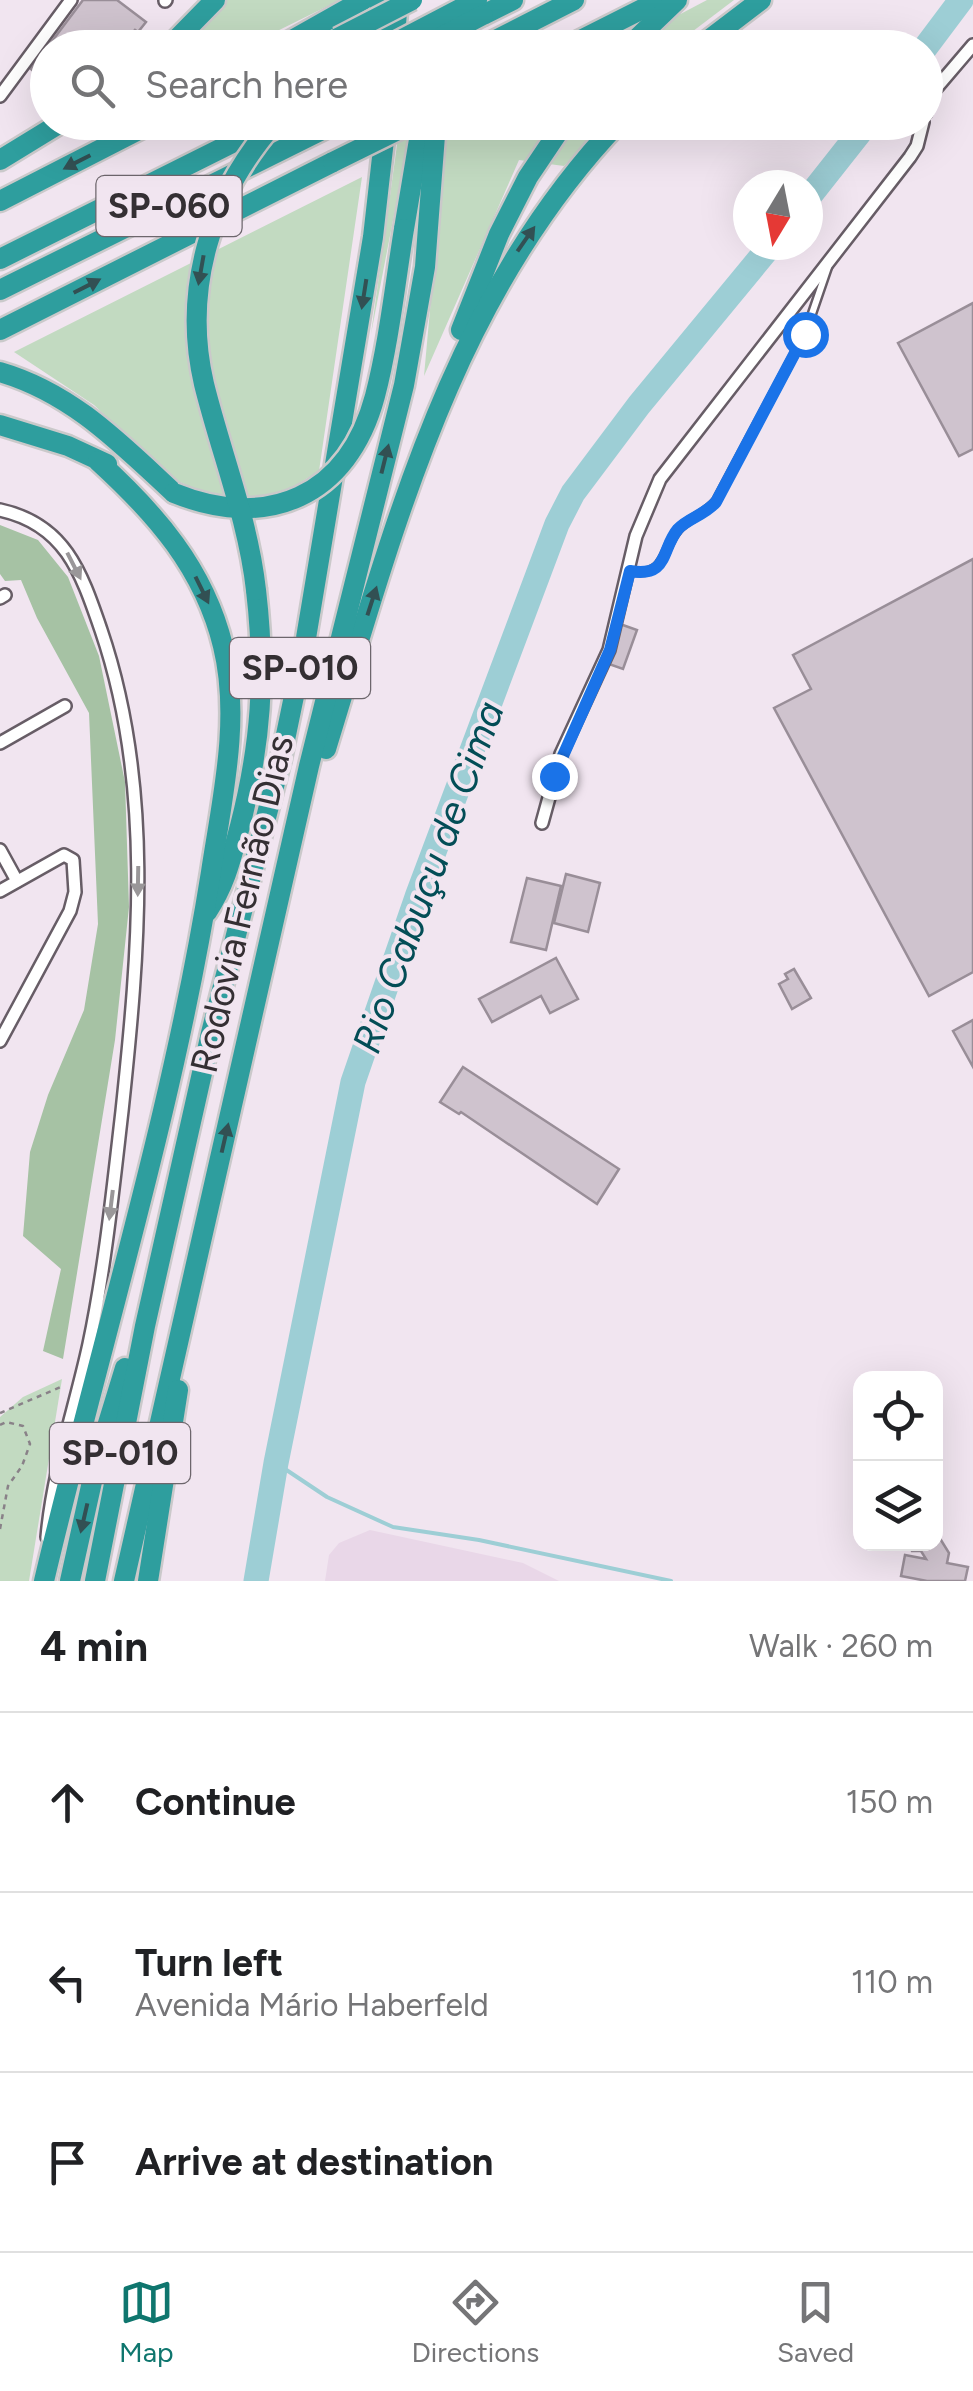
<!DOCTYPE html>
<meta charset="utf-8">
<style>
:root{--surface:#fff;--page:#f2f2f2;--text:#202124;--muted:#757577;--line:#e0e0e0;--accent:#0f766e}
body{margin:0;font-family:Figtree,sans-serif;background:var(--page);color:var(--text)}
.controls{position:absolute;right:30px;bottom:30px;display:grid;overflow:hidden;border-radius:20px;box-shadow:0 10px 40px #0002}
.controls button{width:90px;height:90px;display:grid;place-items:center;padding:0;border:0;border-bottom:2px solid var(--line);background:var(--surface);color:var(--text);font:50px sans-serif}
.compass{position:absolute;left:733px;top:170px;width:90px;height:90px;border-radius:50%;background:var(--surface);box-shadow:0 10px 40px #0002;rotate:190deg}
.stop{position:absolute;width:30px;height:30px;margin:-22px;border:8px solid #1a73e8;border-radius:50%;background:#fff}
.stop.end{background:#1a73e8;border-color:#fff;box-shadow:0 2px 10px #0008}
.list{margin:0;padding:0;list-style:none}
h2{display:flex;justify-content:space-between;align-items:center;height:130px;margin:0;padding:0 40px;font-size:42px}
h2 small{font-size:32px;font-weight:400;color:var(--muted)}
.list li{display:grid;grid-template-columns:65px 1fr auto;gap:30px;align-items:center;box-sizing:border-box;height:180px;padding:0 40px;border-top:2px solid var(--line)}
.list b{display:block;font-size:38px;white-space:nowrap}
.list p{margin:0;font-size:32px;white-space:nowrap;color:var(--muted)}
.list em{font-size:32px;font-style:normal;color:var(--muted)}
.icon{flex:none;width:55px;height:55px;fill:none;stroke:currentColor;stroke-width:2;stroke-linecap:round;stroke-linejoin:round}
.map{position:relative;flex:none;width:973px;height:1581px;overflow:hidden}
.search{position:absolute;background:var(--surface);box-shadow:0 10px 40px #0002;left:30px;right:30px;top:30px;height:110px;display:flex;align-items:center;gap:25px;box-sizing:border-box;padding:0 35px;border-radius:55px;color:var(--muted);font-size:38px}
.sheet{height:670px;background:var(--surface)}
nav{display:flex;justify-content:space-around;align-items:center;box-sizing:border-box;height:140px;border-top:2px solid var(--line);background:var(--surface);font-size:28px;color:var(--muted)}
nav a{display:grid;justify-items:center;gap:5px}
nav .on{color:var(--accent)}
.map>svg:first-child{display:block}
.built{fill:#e9d7e8}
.green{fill:#c2dac1}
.forest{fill:#a6c2a4}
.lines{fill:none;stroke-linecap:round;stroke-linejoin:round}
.stream{stroke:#9dced5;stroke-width:4}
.river{stroke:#9dced5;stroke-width:25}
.building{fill:#cfc3ce;stroke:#998e98;stroke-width:2.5}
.lane-casing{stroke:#675d66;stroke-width:11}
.street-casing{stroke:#675d66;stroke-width:16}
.highway-casing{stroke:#cac9ca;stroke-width:25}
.path{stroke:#898188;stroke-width:2.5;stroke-dasharray:5 5;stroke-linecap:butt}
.lane{stroke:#fff;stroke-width:6}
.street{stroke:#fff;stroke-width:11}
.highway{stroke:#2e9e9e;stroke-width:20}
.highway-bridge-casing{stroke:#cac9ca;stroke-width:25;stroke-linecap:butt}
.highway-bridge{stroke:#2e9e9e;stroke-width:20}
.oneway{fill:#325053}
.oneway2{fill:#9a9799}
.route{stroke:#1a73e8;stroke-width:12}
.labels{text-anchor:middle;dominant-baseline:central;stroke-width:8;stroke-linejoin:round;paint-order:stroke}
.shield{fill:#f1e5f0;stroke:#6d666c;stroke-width:2.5}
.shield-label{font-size:35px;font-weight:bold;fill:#342f33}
.street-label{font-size:38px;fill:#342f33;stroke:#f1e5f0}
.water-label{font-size:40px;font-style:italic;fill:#034d56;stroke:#f1e5f0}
</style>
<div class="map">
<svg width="973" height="1581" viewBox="0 0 973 1581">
<rect width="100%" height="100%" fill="#f1e5f0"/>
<!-- built -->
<polygon class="built" points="370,1530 523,1563 559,1581 325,1581 329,1555 339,1543"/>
<!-- green -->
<g class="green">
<polygon points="226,0 340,0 245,47 182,48"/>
<polygon points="707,0 734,0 672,47 616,48"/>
<polygon points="400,123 410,123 407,148 371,334"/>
<polygon points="468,123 603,123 564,166 519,160 424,376 446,133"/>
<polygon points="362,177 319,471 275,498 211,496 171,478 94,405 14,352"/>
<polygon points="62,1379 29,1581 0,1581 0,1417 23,1397"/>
</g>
<!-- forest -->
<polygon class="forest" points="0,525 38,540 68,577 99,656 125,782 129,907 115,1040 63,1359 43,1351 61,1269 23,1236 30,1152 48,1095 84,1010 98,924 89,713 37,618 21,580 5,581 0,574"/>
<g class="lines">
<!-- stream -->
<polyline class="stream" points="276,1463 327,1497 393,1527 479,1540 671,1581"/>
<!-- river -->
<g class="river">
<polyline points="925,48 961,0"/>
<polyline points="808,198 868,122"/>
<polyline points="256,1581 276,1463 353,1082 417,897 557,524 573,493 639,405 771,245"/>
</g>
</g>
<!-- building -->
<g class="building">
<polygon points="83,0 117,0 146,22 138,32 135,30 118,48 48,48 48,84 31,69"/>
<polygon points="973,303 973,449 959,456 898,343"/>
<polygon points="973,559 973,972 929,996 774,708 811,689 793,655"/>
<polygon points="620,624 637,630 623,669 606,663"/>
<polygon points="566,874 600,883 588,932 554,923"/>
<polygon points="527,878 561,886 546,950 511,942"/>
<polygon points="556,958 578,999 550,1013 541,996 492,1022 479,999"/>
<polygon points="794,969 811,998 792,1009 779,984 788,979 785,974"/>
<polygon points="973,1020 973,1067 953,1031"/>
<polygon points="463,1067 619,1169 597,1204 461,1112 459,1114 440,1102"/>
<polygon points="936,1532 949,1553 947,1563 968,1567 965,1581 927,1581 901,1576 905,1555 926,1559 921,1551 912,1551 909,1544 936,1544"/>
</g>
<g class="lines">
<!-- lane casing -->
<g class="lane-casing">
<path id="lane" d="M629,571c39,7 32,-22 49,-41 10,-12 27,-15 38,-29l89,-167 23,-67"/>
</g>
<!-- street casing -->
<g class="street-casing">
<g id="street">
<polyline points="165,1 166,0"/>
<polyline points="0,96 71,0"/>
<polyline points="926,113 932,93 973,45"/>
<path d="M0,510c65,14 81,62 101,120 53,155 38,321 21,481 -9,78 -17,157 -33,233 -14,65 -36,126 -42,193"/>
<polyline points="0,598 5,595"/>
<polyline points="0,743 65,706"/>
<polyline points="542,823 561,754 609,650 636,536 660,479 910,157 917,146 923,122"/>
<polyline points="0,850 17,881"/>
<polyline points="0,891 64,855 73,860 75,892 70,911 0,1041"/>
</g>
</g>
<!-- highway casing -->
<g class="highway-casing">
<g id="highway">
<polyline points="483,15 513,0"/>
<polyline points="168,48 215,0"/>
<polyline points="278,48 363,0"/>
<polyline points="316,48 338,38"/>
<polyline points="378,48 380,0"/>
<polyline points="394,48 398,0"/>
<polyline points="480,48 574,0"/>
<polyline points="565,48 660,0"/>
<polyline points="627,48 677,0"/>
<polyline points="698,48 761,0"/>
<polyline points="0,160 62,122"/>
<polyline points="0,201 154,122"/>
<polyline points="404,229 422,122"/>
<polyline points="0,259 274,122"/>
<polyline points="0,290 338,122"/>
<polyline points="0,330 333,162"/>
<polyline points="461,330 499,234 528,177 565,122"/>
<path d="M0,372c72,21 120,71 174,121"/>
<polyline points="0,425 68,446 107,464"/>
<path d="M326,749c69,-224 126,-452 293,-627"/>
<path d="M207,912c19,-29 24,-53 33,-86 21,-82 26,-151 16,-236"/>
<path d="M44,1581c56,-237 129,-469 167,-709 11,-73 30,-153 12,-226 -19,-78 -68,-133 -125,-185"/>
<polyline points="70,1581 97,1459 125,1368"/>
<polyline points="95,1581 145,1326 211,1033 281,759 306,638 373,237 386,122"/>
<polyline points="124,1581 309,766 404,385 425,267 436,122"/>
<polyline points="148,1581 178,1390"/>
</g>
</g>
<!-- path -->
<g class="path">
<polyline points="0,1413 63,1386"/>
<polyline points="0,1425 6,1422 23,1426 30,1444 22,1466 8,1486 0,1529"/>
</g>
<!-- lane -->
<use href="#lane" class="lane"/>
<!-- street -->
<use href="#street" class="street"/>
<!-- highway -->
<use href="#highway" class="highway"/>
<!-- highway-bridge casing -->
<g class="highway-bridge-casing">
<g id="highway-bridge">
<polyline points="338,38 412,0"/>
<polyline points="385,48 477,0"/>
<polyline points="420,48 483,15"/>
<polyline points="333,162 414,122"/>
<path d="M174,493c93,38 174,4 201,-97 14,-54 20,-112 29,-167"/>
<path d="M256,590c-8,-71 -35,-137 -52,-206 -22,-94 7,-190 71,-262"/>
</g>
</g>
<!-- highway-bridge -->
<use href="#highway-bridge" class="highway-bridge"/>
</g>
<!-- one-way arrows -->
<defs><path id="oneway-solid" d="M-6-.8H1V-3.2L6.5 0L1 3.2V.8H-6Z" transform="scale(2.5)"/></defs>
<g class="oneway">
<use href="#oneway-solid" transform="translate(77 162) rotate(153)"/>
<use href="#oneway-solid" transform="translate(526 239) rotate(-55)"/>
<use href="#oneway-solid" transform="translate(201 270) rotate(100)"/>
<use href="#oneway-solid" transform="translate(87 286) rotate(-27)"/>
<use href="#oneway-solid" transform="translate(364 294) rotate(99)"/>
<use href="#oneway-solid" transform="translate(385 459) rotate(-76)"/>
<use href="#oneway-solid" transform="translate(202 590) rotate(64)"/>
<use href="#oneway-solid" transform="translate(372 601) rotate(-72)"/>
<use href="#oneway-solid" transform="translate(225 1138) rotate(-77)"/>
<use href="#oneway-solid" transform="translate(84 1518) rotate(103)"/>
</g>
<g class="oneway2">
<use href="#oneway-solid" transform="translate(74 566) rotate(63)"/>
<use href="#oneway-solid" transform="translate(138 881) rotate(91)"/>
<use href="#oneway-solid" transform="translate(111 1205) rotate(97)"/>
</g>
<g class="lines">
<!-- route -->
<path class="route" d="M554,776l56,-126 20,-79c39,7 31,-22 48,-42 10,-11 27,-14 38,-27l89,-168"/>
</g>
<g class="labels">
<!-- shield labels -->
<g class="shield">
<rect x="96.5" y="176" width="145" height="60" rx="8"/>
<rect x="230" y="638" width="140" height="60" rx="8"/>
<rect x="50" y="1423" width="140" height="60" rx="8"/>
</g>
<g class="shield-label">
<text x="169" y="206">SP-060</text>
<text x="300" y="668">SP-010</text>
<text x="120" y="1453">SP-010</text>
</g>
<!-- street labels -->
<g class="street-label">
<text transform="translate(242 904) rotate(-77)">Rodovia Fernão Dias</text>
</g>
<!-- water labels -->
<g class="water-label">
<text transform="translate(428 877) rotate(-70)">Rio Cabuçu de Cima</text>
</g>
</g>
</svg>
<div class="controls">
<button><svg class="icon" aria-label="locate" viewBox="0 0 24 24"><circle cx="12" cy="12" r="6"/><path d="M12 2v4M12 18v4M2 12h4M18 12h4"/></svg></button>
<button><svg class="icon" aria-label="layers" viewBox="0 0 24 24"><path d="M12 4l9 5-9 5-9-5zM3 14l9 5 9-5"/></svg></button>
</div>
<svg class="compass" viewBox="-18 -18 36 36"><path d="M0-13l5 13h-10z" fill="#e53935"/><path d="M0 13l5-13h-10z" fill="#757577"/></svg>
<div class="stop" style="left:805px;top:334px"></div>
<div class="stop end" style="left:554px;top:776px"></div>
<div class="search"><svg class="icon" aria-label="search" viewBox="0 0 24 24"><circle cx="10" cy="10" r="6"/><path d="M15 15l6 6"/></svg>Search here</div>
</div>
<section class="sheet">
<h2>4 min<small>Walk · 260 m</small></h2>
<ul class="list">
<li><svg class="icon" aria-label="ahead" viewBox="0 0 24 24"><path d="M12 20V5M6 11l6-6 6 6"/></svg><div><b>Continue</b></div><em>150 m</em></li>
<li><svg class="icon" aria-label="left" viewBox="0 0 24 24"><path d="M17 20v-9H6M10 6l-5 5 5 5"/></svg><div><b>Turn left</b><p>Avenida Mário Haberfeld</p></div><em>110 m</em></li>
<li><svg class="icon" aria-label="arrive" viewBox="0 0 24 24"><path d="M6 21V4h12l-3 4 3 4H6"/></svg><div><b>Arrive at destination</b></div></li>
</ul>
</section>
<nav>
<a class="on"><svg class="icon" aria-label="map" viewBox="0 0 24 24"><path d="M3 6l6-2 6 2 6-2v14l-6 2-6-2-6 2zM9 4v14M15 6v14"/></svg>Map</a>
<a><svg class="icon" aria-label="directions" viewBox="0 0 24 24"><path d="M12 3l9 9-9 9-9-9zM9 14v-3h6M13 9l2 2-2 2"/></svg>Directions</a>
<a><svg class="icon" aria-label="saved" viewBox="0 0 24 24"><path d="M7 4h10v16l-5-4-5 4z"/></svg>Saved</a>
</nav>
